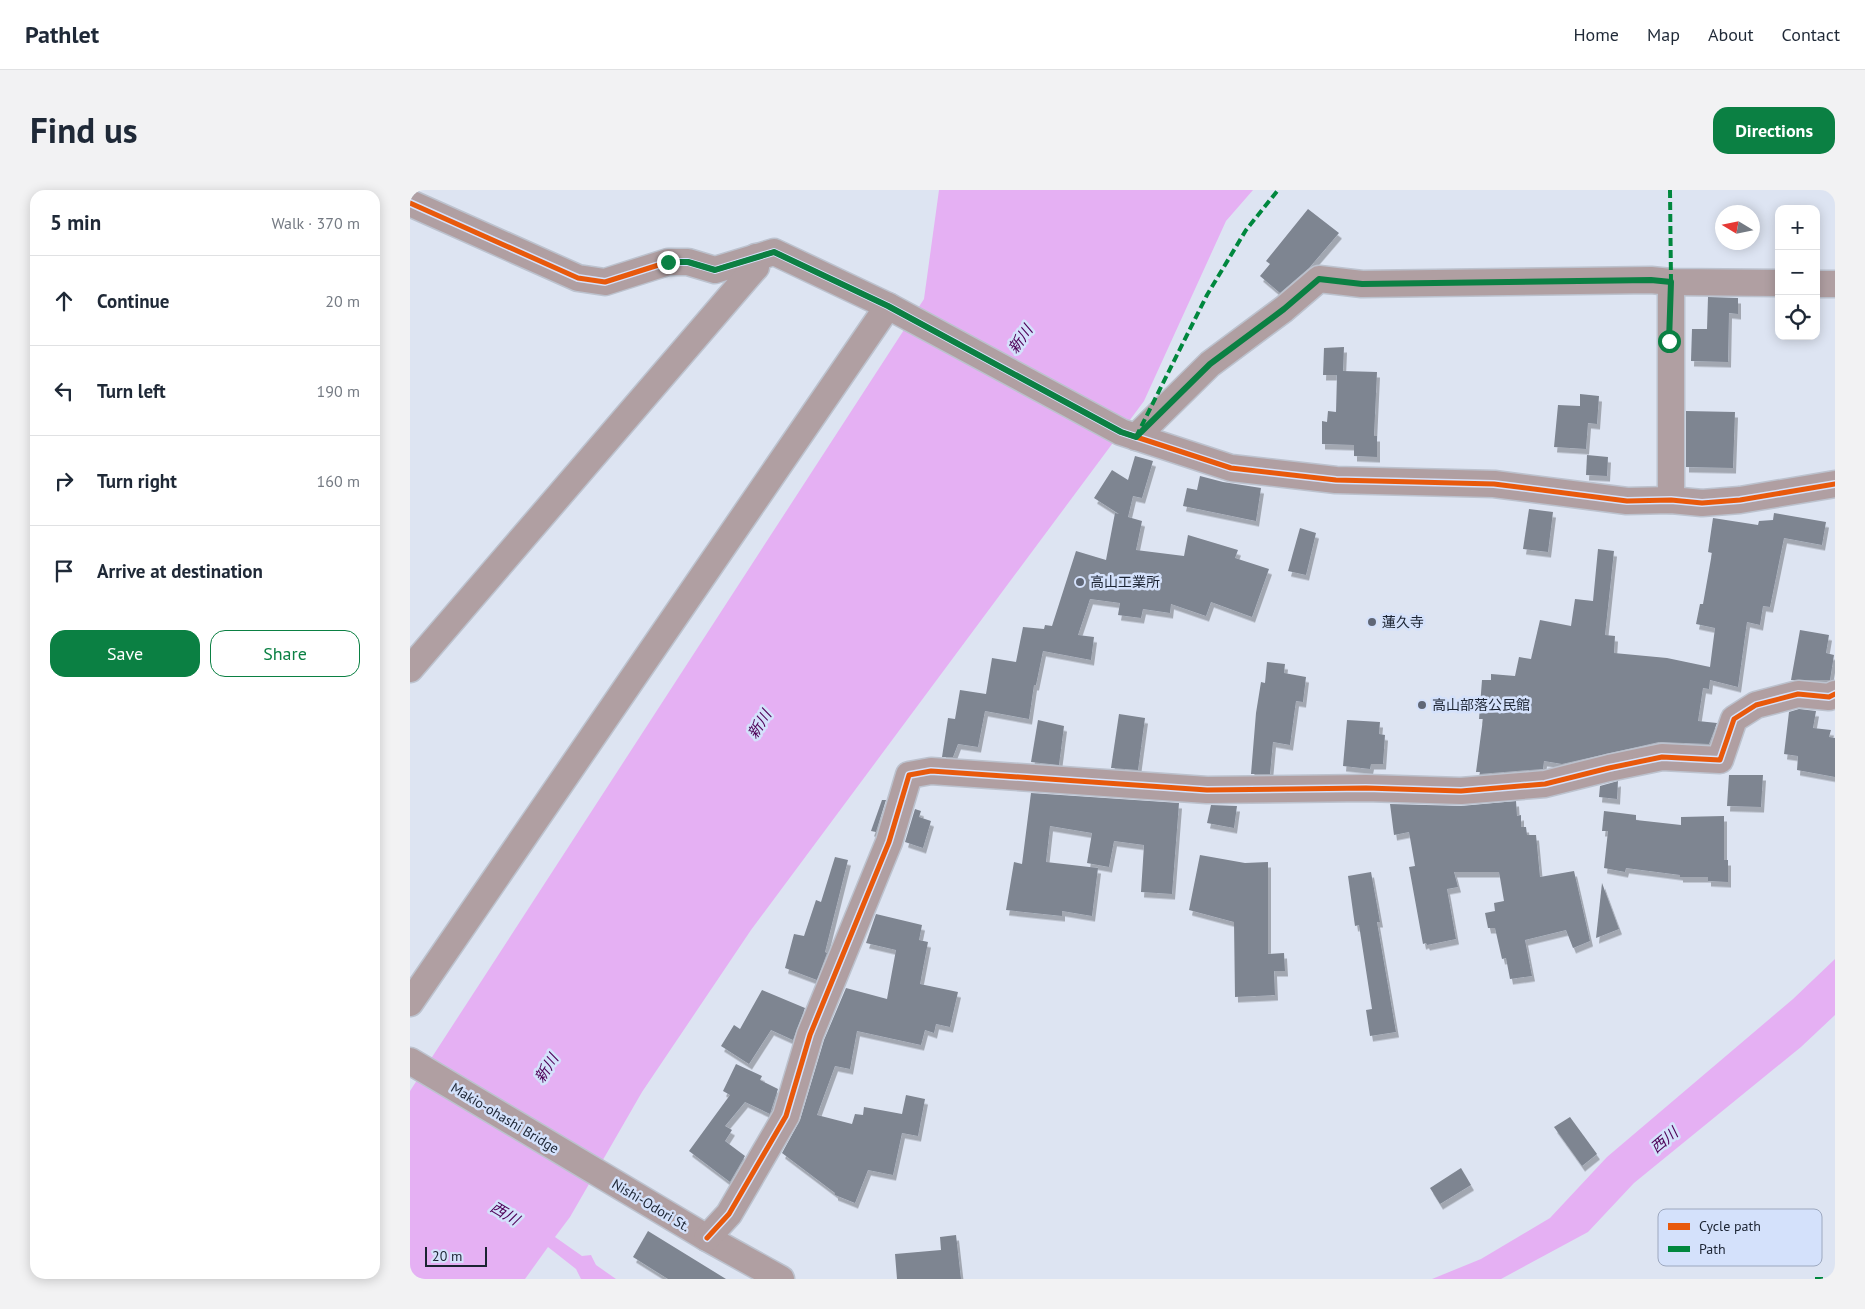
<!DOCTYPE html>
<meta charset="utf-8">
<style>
:root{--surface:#fff;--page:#f2f2f3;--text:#1f2937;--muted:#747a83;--line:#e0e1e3;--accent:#0b8043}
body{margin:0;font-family:"PT Sans","Noto Sans JP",sans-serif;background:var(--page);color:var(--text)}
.controls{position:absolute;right:15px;top:15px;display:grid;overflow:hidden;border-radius:10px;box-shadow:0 2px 12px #0003}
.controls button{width:45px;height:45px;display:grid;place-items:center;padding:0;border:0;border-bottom:1px solid var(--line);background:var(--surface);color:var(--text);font:25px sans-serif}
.compass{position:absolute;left:1305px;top:15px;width:45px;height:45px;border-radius:50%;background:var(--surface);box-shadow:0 2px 12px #0003;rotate:280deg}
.scale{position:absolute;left:15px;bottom:12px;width:62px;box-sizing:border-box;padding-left:5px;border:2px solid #1c2433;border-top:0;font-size:14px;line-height:18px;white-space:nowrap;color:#1c2433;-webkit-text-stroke:4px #d4e1fb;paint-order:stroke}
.stop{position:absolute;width:15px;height:15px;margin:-11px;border:4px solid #0b8043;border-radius:50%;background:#fff}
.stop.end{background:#0b8043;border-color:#fff;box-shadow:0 1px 5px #0008}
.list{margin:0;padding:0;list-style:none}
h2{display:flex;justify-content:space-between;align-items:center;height:65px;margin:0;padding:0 20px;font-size:21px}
h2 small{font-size:16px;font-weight:400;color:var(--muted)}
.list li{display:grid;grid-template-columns:32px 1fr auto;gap:15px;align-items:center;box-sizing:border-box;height:90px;padding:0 20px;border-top:1px solid var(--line)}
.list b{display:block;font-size:19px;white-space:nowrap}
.list em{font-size:16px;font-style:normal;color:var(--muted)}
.actions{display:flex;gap:10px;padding:15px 20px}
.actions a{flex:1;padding:11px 0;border:1px solid var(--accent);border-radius:15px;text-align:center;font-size:18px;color:var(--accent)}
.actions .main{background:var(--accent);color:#fff}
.icon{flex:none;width:28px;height:28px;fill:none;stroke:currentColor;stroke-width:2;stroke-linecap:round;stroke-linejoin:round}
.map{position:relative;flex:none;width:1425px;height:1089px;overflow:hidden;border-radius:15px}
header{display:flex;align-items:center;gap:30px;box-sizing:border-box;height:70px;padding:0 25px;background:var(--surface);border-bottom:1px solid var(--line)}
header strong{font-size:24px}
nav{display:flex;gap:28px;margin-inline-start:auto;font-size:18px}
.intro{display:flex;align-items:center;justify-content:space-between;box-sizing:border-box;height:120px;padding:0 30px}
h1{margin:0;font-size:35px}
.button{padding:12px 22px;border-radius:15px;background:var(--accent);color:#fff;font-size:18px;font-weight:700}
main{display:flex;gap:30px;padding:0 30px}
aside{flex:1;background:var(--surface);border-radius:15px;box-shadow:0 2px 12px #0003}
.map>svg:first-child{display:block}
.water{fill:#e5b0f3}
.building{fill:#7e8591;filter:url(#shadow)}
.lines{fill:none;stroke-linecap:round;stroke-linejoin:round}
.minor-casing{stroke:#bcc2ce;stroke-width:29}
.minor{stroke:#b09fa2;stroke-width:26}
.quiet{stroke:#00873e;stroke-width:4;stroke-dasharray:8 4;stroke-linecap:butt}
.cycleway-casing{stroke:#d4e1fb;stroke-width:8}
.cycleway{stroke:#e8590c;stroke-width:5}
.route{stroke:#0b8043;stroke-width:6}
.poi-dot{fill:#606776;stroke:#d4e1fb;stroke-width:2}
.labels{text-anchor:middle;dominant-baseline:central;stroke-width:5;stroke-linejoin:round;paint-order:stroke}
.poi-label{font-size:14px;fill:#1c2433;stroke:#d4e1fb;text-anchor:start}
.street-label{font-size:14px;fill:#1c2433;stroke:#d4e1fb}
.water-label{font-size:15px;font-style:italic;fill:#4e0157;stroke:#d4e1fb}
.key{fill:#d4e1fb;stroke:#9da8bf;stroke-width:1}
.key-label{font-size:14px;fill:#1c2433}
</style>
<header>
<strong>Pathlet</strong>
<nav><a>Home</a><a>Map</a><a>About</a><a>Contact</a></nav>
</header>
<div class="intro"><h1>Find us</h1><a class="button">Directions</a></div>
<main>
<aside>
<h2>5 min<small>Walk · 370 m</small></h2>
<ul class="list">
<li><svg class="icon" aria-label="ahead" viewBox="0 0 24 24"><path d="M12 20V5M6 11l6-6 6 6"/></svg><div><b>Continue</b></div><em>20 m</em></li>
<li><svg class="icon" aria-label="left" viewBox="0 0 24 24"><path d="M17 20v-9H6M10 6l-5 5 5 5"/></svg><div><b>Turn left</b></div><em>190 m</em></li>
<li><svg class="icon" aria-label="right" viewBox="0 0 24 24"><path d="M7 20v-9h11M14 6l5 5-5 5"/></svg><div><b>Turn right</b></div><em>160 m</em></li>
<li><svg class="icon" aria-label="arrive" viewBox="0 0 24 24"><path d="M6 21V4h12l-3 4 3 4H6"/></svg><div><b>Arrive at destination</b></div></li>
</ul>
<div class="actions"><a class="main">Save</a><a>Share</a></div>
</aside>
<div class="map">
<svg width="1425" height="1089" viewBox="0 0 1425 1089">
<defs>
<filter id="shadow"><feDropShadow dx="3" dy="5.5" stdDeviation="0" flood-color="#0004"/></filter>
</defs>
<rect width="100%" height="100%" fill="#dde4f2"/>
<!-- water -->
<g class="water">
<polygon points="529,0 843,0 816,31 734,211 341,740 232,902 160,1027 145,1047 172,1066 181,1065 186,1075 206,1089 171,1089 166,1079 138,1057 115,1089 0,1089 0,901 514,109"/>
<polygon points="1425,769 1425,825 1391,857 1224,993 1178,1042 1091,1089 1022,1089 1071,1069 1140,1028 1197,967 1383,809"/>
</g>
<!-- building -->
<g class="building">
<polygon points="898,19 929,43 899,78 870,103 850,86 860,74 856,71"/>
<polygon points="1298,107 1328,108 1328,124 1319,123 1318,172 1281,171 1282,139 1297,139"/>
<polygon points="934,157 933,181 967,182 964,246 967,246 967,267 944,266 944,255 912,254 912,231 917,232 918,221 926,222 927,185 913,185 914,158"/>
<polygon points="1170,204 1189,206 1187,234 1178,233 1176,259 1144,257 1148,215 1170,216"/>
<polygon points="1276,221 1325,222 1323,278 1276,277"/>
<polygon points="1177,265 1198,267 1197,286 1176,285"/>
<polygon points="725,266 743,271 732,308 723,306 718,327 732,331 726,360 774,366 778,345 828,360 825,368 859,379 842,427 801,412 796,426 761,414 760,423 733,419 731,428 708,425 710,413 680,409 668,445 684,447 681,470 633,461 626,495 624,495 619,529 575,521 568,557 548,554 543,567 532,567 538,528 545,529 550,500 576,504 582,468 606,472 613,437 634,439 635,435 642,436 666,361 696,370 705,323 709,324 684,308 702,280 718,290"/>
<polygon points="790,286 813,292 851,298 846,331 773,316 777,298 787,300"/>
<polygon points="1119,319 1143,322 1138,362 1113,359"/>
<polygon points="1364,323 1416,332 1412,355 1374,348 1360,417 1353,416 1350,435 1337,432 1328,497 1300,490 1299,499 1293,498 1288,531 1307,533 1299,554 1249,552 1152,574 1134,571 1133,579 1070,584 1070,582 1066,582 1073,529 1069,529 1072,490 1081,490 1081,484 1105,486 1109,467 1121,469 1130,430 1161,436 1165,409 1183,411 1188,359 1204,361 1195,445 1205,446 1204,463 1257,468 1300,477 1305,438 1286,434 1290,414 1293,414 1302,363 1298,362 1303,328 1348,335 1349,331 1363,330"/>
<polygon points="890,338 906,343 896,385 878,381"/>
<polygon points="1390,440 1419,445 1416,463 1424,465 1420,490 1381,490"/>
<polygon points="857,472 875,474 874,483 896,487 893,512 886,511 880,555 863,552 860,584 841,584 846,523 851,492 855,493"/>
<polygon points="1389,519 1406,521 1403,538 1421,540 1419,547 1425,548 1425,587 1387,580 1388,566 1374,564 1379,522"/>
<polygon points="709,524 735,528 728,580 701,578"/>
<polygon points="628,530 654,536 649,575 621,572"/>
<polygon points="937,530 970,532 969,544 975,545 973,574 961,574 960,579 933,576"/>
<polygon points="1319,585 1353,585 1351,617 1317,616"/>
<polygon points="1208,591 1207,609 1189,607 1190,596"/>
<polygon points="621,603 769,613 762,704 731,702 734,655 704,651 699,677 677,673 682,643 640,636 636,672 688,678 682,726 652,721 652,726 596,720 604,672 612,674"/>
<polygon points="472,610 476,610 466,642 461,641"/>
<polygon points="1106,611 1107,626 1111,625 1111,637 1116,637 1117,645 1126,645 1130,687 1164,681 1180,751 1163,758 1156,740 1115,750 1122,786 1100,789 1096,768 1092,769 1085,738 1078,738 1075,723 1085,721 1084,713 1094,711 1089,682 1044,682 1048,697 1037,699 1046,749 1017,755 1016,753 1013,754 999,677 1005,676 999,642 984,645 980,614 1051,616"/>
<polygon points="801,615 827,616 824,638 797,633"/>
<polygon points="505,619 511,621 509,627 521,631 513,658 495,652"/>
<polygon points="1194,621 1226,625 1226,630 1271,635 1271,627 1314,626 1314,670 1318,670 1318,692 1298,691 1298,687 1270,687 1270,685 1216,678 1215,682 1194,678 1198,641 1192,641"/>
<polygon points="790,665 835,673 858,672 858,764 874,763 875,781 864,781 865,805 825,807 824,732 779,720"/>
<polygon points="425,667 438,670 415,762 417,763 407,790 375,778 384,744 394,746 406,710 411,712"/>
<polygon points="961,682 970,732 967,732 986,842 960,846 956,820 962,819 949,735 945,736 938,686"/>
<polygon points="1192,693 1209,739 1186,748"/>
<polygon points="466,724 512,735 509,750 518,752 510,794 548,802 540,837 526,834 524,843 515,840 511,855 447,841 440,879 425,876 407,925 442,934 445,924 453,925 454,917 492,924 496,905 515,909 508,946 492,943 483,985 458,980 445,1013 425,1005 425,1003 372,963 390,930 414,850 436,798 477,809 486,760 456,753"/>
<polygon points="352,800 395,818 383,850 361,840 339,874 311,856 324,835 330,839"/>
<polygon points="326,874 352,886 350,890 368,899 360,924 335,912 315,936 322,940 315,951 335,966 320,992 279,961 320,905 313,901"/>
<polygon points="1160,927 1187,964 1172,976 1144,937"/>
<polygon points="1051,978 1061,995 1030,1014 1020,998"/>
<polygon points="238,1041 316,1089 258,1089 223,1067"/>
<polygon points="546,1045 551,1089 487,1089 485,1064 531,1060 530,1047"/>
</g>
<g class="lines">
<!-- minor casing -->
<g class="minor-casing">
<g id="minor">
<polyline points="0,13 168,88 195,92 258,72 278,72 305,80 364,62 478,116 711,242 821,278 926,290 1084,294 1217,311 1261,310 1292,313 1330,310 1425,294"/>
<polyline points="1261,92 1261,310"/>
<polyline points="1406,94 1425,94"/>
<polyline points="726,247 800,174 874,119 909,89 952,94 1241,90 1261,92 1369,93"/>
<polyline points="0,479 338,86 346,77 346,67"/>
<polyline points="0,813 478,116"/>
<polyline points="0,871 297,1048 371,1089"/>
<polyline points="297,1048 319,1024 376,926 400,845 479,652 499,585 521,581 797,600 956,598 1051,601 1135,594 1199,578 1252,567 1310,570 1324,529 1346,515 1388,504 1419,507 1425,504"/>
</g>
</g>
<!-- minor -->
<use href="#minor" class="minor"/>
<!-- quiet -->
<g class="quiet">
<polyline points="1260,0 1261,92"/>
<polyline points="726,247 797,105 836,40 868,0"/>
<polyline points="1405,1089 1425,1089"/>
</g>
<!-- cycleway casing -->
<g class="cycleway-casing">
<g id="cycleway">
<polyline points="0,13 168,88 195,92 258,72 278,72 305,80 364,62 478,116 711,242 821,278 926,290 1084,294 1217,311 1261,310 1292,313 1330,310 1425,294"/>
<polyline points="297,1048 319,1024 376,926 400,845 479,652 499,585 521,581 797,600 956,598 1051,601 1135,594 1199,578 1252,567 1310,570 1324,529 1346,515 1388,504 1419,507 1425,504"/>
</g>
</g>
<!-- cycleway -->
<use href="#cycleway" class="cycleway"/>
</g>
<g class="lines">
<!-- route -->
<polyline class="route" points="258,72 278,72 305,80 364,62 478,116 711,242 726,247 800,174 874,119 909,89 952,94 1241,90 1261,92 1259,151"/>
</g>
<!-- markers -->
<g class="poi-dot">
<circle cx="670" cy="392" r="5"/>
<circle cx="962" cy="432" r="5"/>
<circle cx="1012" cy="515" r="5"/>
</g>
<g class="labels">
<!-- poi labels -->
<g class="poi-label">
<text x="680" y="392">高山工業所</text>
<text x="972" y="432">蓮久寺</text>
<text x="1022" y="515">高山部落公民館</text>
</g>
<!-- street labels -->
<g class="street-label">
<text transform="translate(95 928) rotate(31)">Makio-ohashi Bridge</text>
<text transform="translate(241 1015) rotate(31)">Nishi-Odori St.</text>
</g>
<!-- water labels -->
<g class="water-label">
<text transform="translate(610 149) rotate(-55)">新川</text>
<text transform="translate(349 534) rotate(-58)">新川</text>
<text transform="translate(136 878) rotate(-58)">新川</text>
<text transform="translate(1254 950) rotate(-40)">西川</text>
<text transform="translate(95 1023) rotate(31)">西川</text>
</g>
</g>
<!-- legend -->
<rect x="1248" y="1019" width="164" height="57" rx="8" class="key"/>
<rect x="1258" y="1033" width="22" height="7" fill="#e8590c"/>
<rect x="1258" y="1056" width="22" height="6" fill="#00873e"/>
<g class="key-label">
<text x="1289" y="1041">Cycle path</text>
<text x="1289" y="1064">Path</text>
</g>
</svg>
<div class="controls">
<button>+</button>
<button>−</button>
<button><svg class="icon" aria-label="locate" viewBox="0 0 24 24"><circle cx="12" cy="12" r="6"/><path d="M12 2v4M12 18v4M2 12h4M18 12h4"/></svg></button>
</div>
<svg class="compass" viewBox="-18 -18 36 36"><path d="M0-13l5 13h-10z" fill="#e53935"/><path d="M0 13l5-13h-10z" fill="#747a83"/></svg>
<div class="scale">20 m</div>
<div class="stop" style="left:1259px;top:151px"></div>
<div class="stop end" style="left:258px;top:72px"></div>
</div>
</main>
